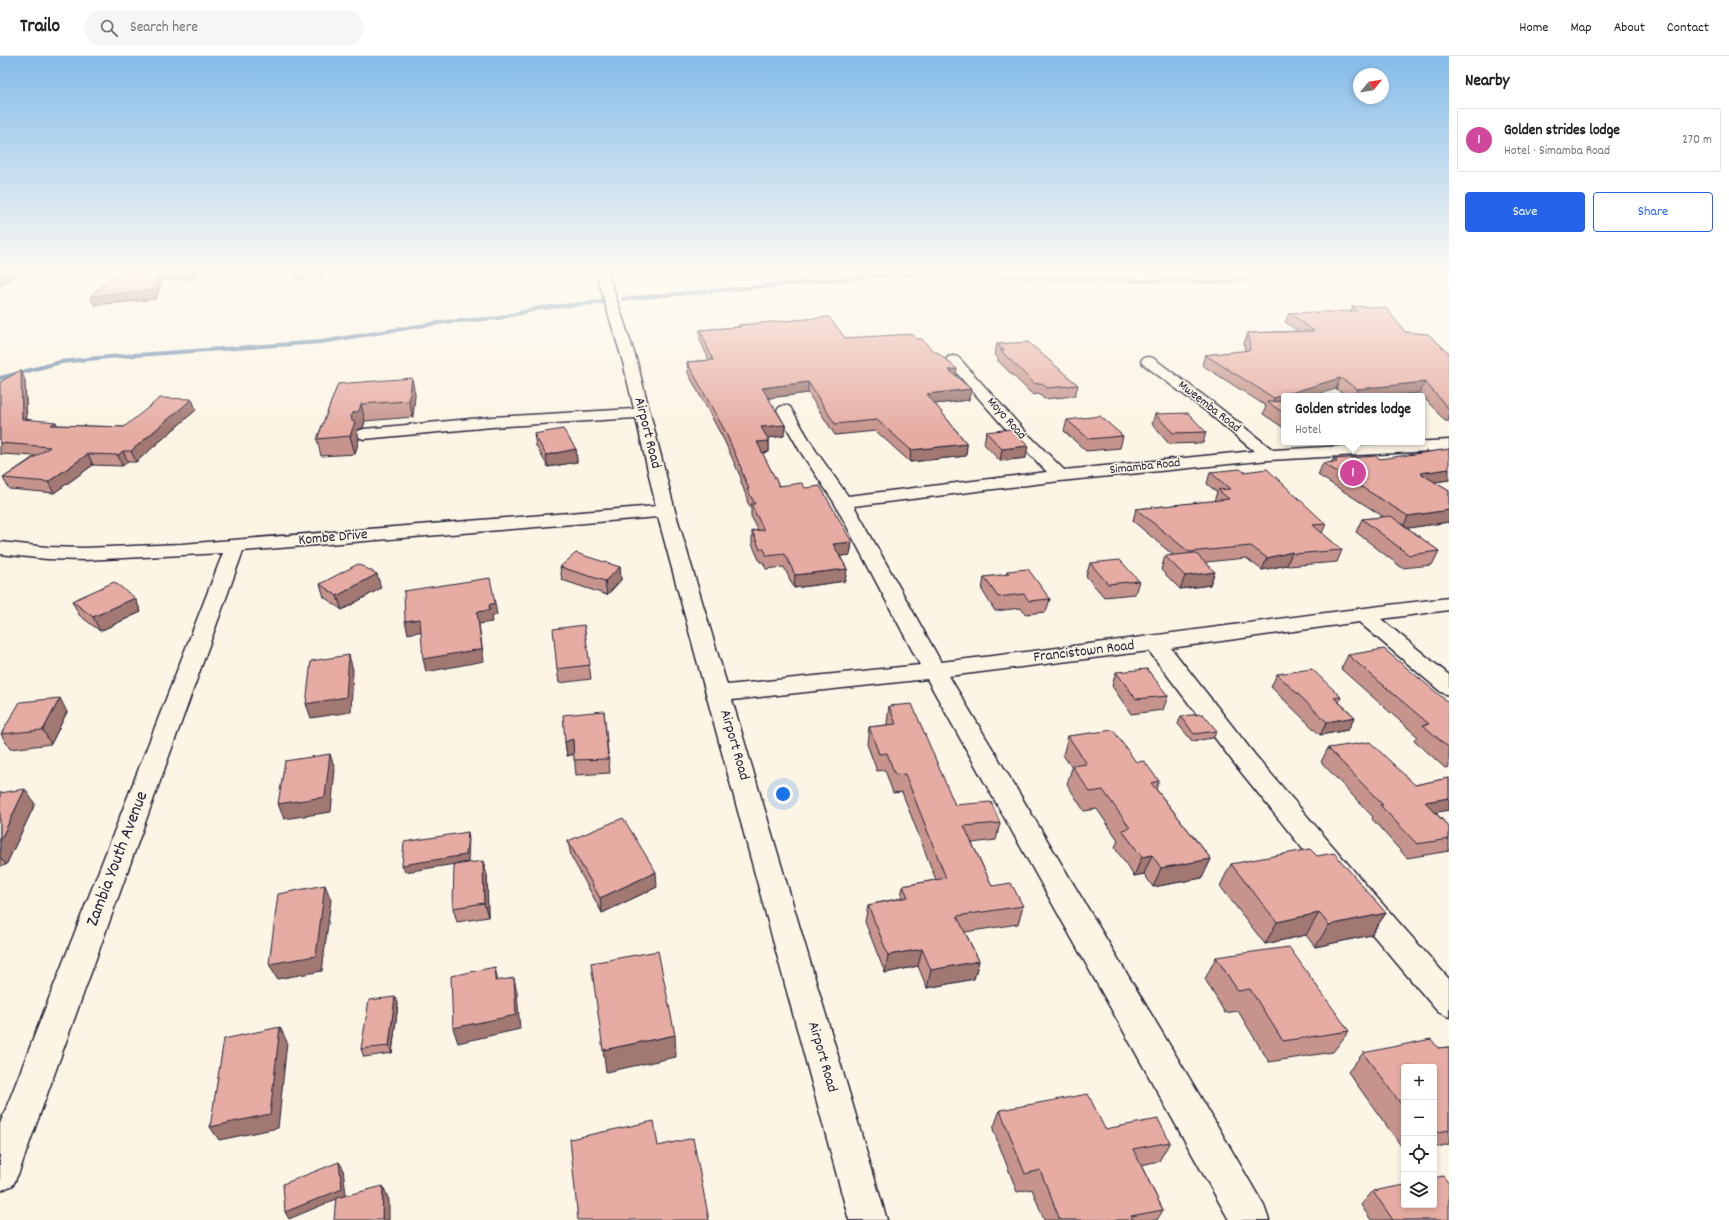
<!DOCTYPE html>
<meta charset="utf-8">
<style>
:root{--surface:#fff;--page:#f6f6f6;--text:#222;--muted:#767676;--line:#e0e0e0;--accent:#2563eb}
body{margin:0;font-family:Dekko,sans-serif;background:var(--page);color:var(--text)}
.controls{position:absolute;right:12px;bottom:12px;display:grid;overflow:hidden;border-radius:4px;box-shadow:0 2px 6px #0003}
.controls button{width:36px;height:36px;display:grid;place-items:center;padding:0;border:0;border-bottom:1px solid var(--line);background:var(--surface);color:var(--text);font:20px sans-serif}
.compass{position:absolute;left:1353px;top:12px;width:36px;height:36px;border-radius:50%;background:var(--surface);box-shadow:0 2px 6px #0003;rotate:60deg}
.you{position:absolute;left:783px;top:738px;width:14px;height:14px;margin:-10px;border:3px solid #fff;border-radius:50%;background:#1a73e8;box-shadow:0 0 0 6px #1a73e833}
.badge{display:grid;place-items:center;width:26px;height:26px;border-radius:50%;background:var(--accent);color:#fff;font-size:13px;font-weight:700}
.pin{position:absolute;translate:-50% -50%;border:2px solid #fff;box-shadow:0 1px 4px #0006}
.popup{position:absolute;left:1281px;top:337px;width:144px;height:52px;box-sizing:border-box;display:grid;place-content:center;border-radius:4px;background:var(--surface);filter:drop-shadow(0 1px 3px #0005);font-size:13px;white-space:nowrap;color:var(--muted)}
.popup b{font-size:15px;color:var(--text)}
.popup::after{content:'';position:absolute;left:50%;top:100%;margin-left:-8px;border:8px solid transparent;border-top-color:var(--surface)}
.list{margin:0;padding:0;list-style:none}
h2{display:flex;justify-content:space-between;align-items:center;height:52px;margin:0;padding:0 16px;font-size:17px}
h2 small{font-size:13px;font-weight:400;color:var(--muted)}
.list li{display:grid;grid-template-columns:26px 1fr auto;gap:12px;align-items:center;box-sizing:border-box;height:64px;margin:0 8px 8px;padding:0 8px;border:1px solid var(--line);border-radius:4px}
.list b{display:block;font-size:15px;white-space:nowrap}
.list p{margin:0;font-size:13px;white-space:nowrap;color:var(--muted)}
.list em{font-size:13px;font-style:normal;color:var(--muted)}
.actions{display:flex;gap:8px;padding:12px 16px}
.actions a{flex:1;padding:9px 0;border:1px solid var(--accent);border-radius:4px;text-align:center;font-size:14px;color:var(--accent)}
.actions .main{background:var(--accent);color:#fff}
.icon{flex:none;width:22px;height:22px;fill:none;stroke:currentColor;stroke-width:2;stroke-linecap:round;stroke-linejoin:round}
.map{position:relative;flex:none;width:1449px;height:1164px;overflow:hidden}
header{display:flex;align-items:center;gap:24px;box-sizing:border-box;height:56px;padding:0 20px;background:var(--surface);border-bottom:1px solid var(--line)}
header strong{font-size:19px}
nav{display:flex;gap:22px;margin-inline-start:auto;font-size:14px}
.search{width:280px;height:36px;background:var(--page);display:flex;align-items:center;gap:10px;box-sizing:border-box;padding:0 14px;border-radius:22px;color:var(--muted);font-size:15px}
main{display:flex}
aside{flex:1;background:var(--surface)}
.map>svg:first-child{display:block}
.lines{fill:none;stroke-linecap:round;stroke-linejoin:round}
.stream{stroke:#6385a6;stroke-width:4}
.minor-casing{stroke:#22223b;stroke-width:3}
.minor{fill:#fcf5e5;fill-rule:evenodd}
.wall{fill:#c6948c;stroke:#22223b}
.shaded-wall{fill:#a17872;stroke:#22223b}
.building{fill:#e6aca3;stroke:#22223b}
.labels{text-anchor:middle;dominant-baseline:central;stroke-width:3;stroke-linejoin:round;paint-order:stroke}
.far-street-label{font-size:13px;fill:#22223b;stroke:#fcf5e5}
.street-label{font-size:15px;fill:#22223b;stroke:#fcf5e5}
.near-street-label{font-size:18px;fill:#22223b;stroke:#fcf5e5}
</style>
<header>
<strong>Trailo</strong>
<div class="search"><svg class="icon" aria-label="search" viewBox="0 0 24 24"><circle cx="10" cy="10" r="6"/><path d="M15 15l6 6"/></svg>Search here</div>
<nav><a>Home</a><a>Map</a><a>About</a><a>Contact</a></nav>
</header>
<main>
<div class="map">
<svg width="1449" height="1164" viewBox="0 0 1449 1164">
<rect width="100%" height="100%" fill="#fcf5e5"/>
<filter id="ink" filterUnits="userSpaceOnUse"><feTurbulence type="fractalNoise" baseFrequency=".025" numOctaves="2"/><feDisplacementMap in="SourceGraphic" scale="8" xChannelSelector="R" yChannelSelector="G"/><feConvolveMatrix kernelMatrix="1 2 1 2 8 2 1 2 1" color-interpolation-filters="sRGB"/></filter>
<g filter="url(#ink)">
<g class="lines">
<!-- stream -->
<g class="stream">
<polyline points="623,243 875,220 952,217 1058,223 1223,226 1294,214"/>
<polyline points="0,322 61,306 108,301 321,286 444,266 499,262 540,252 604,246"/>
</g>
<!-- minor casing -->
<g class="minor-casing">
<path id="minor" d="M595,214h12l30,92 38,149 52,174 193,-20 -86,-163 -34,-51 -23,-41 3,-3 5,-2 5,2 26,44 32,45 199,-24 -36,-37 -63,-72 -2,-3 2,-3 5,-1 5,1 65,72 41,41 190,-19 -48,-40 -63,-47 -2,-3 2,-3 5,-1 5,1 63,47 57,45 176,-10v10l-180,10 -209,21 -206,25 87,156c170,-19 339,-45 508,-64v12l-68,9 68,56v20l-8,-3 -82,-70 -188,26 84,107 116,136 78,88v38l-11,-5 -87,-103 -114,-142 -88,-116 -200,25 251,420 64,110 5,14h-40l-302,-541 -195,21 155,520h-38l-191,-703 -415,34 -224,621 -6,13 -13,6v-67l223,-571 -139,7 -37,-1 -47,-5v-12l47,5 37,1 98,-4 474,-38 -20,-88 -144,9 -128,12 -6,-2 -2,-3 2,-3 6,-2 128,-12 142,-8 -11,-47z"/>
</g>
<!-- minor -->
<use href="#minor" class="minor"/>
</g>
<!-- wall -->
<g class="wall">
<polygon points="120,214 202,214 195,223 162,224 156,243 94,249"/>
<polygon points="299,214 324,214 321,222 297,223 296,219"/>
<polygon points="1353,250 1405,276 1449,297 1449,365 1445,365 1420,337 1388,340 1348,340 1336,333 1284,340 1284,372 1263,358 1266,350 1202,309 1205,299 1245,295 1244,287 1248,277 1298,275 1285,266 1289,257 1351,256"/>
<polygon points="739,269 845,282 917,283 956,320 969,344 935,348 967,388 966,400 910,406 876,375 835,379 808,337 768,342 784,380 767,382 769,385 769,396 762,397 779,430 805,432 852,486 850,499 840,500 847,513 845,525 794,532 784,511 766,513 763,506 760,506 752,488 752,475 758,474 751,460 751,453 747,445 747,442 741,426 741,422 725,386 688,317 687,306 709,304 700,284 700,274 739,271"/>
<polygon points="997,288 1078,329 1075,340 1044,343 1039,338 1033,339 998,305 998,302 995,299"/>
<polygon points="25,324 27,364 57,369 124,371 196,354 136,406 128,406 122,410 93,409 54,437 9,433 3,422 35,400 0,398 0,326"/>
<polygon points="338,328 415,338 413,361 365,365 363,372 357,374 359,383 355,398 321,400 317,383"/>
<polygon points="1155,358 1206,376 1203,387 1169,388 1152,368"/>
<polygon points="1067,364 1123,380 1120,392 1086,395 1064,375"/>
<polygon points="986,376 1026,402 1000,405 984,388"/>
<polygon points="534,378 576,393 577,406 548,411 536,390"/>
<polygon points="1333,403 1380,403 1449,424 1434,426 1449,435 1449,466 1407,472 1439,495 1432,509 1402,512 1356,476 1362,463 1384,461 1318,419 1323,407 1331,407"/>
<polygon points="1210,416 1244,416 1326,468 1322,477 1342,494 1337,506 1288,510 1287,509 1262,514 1246,502 1206,506 1210,529 1180,533 1161,514 1165,500 1173,499 1133,465 1136,453 1214,445 1217,436 1207,428"/>
<polygon points="1090,507 1139,525 1135,538 1104,541 1086,520"/>
<polygon points="560,511 620,511 621,524 607,539 562,524"/>
<polygon points="1007,515 1050,543 1046,556 1025,558 1021,552 995,555 982,534 984,521 1006,519"/>
<polygon points="320,528 381,532 342,554 324,541"/>
<polygon points="135,542 141,556 100,575 79,559 72,545"/>
<polygon points="584,569 591,623 559,627 557,613"/>
<polygon points="1348,599 1449,647 1449,711 1445,712 1414,684 1417,680 1341,613"/>
<polygon points="1116,616 1168,640 1163,654 1131,658 1112,630"/>
<polygon points="1277,618 1341,641 1339,646 1355,661 1348,674 1320,679 1271,631"/>
<polygon points="889,650 955,749 1000,767 996,784 972,787 992,830 1023,850 1018,868 965,876 979,905 974,923 927,932 918,910 885,917 865,866 868,849 901,842 903,830 936,824 902,736 893,737 885,714 877,715 867,688 869,671 887,669 887,668"/>
<polygon points="604,655 610,717 576,719 574,698 567,700 565,686"/>
<polygon points="67,656 51,688 10,693 1,678"/>
<polygon points="1181,660 1217,675 1213,682 1192,685 1178,668"/>
<polygon points="1068,680 1136,706 1159,725 1156,733 1211,803 1202,822 1153,831 1144,818 1134,820 1115,792 1118,784 1097,753 1084,755 1067,728 1072,712 1063,699"/>
<polygon points="1328,692 1415,729 1449,722 1449,754 1435,756 1449,771 1449,795 1407,802 1372,763 1373,761 1321,706"/>
<polygon points="0,737 35,748 6,809 0,810"/>
<polygon points="568,785 657,831 602,857 571,800"/>
<polygon points="1231,808 1386,857 1371,879 1315,891 1306,879 1265,888 1220,830"/>
<polygon points="487,819 488,861 457,866 453,852"/>
<polygon points="1216,901 1349,975 1333,996 1269,1006 1238,955 1225,957 1205,923"/>
<polygon points="395,941 398,948 392,997 364,1001 361,993"/>
<polygon points="1449,991 1449,1088 1434,1092 1434,1011 1404,1011 1404,1094 1348,1016 1363,997 1438,992"/>
<polygon points="1000,1054 1105,1073 1170,1086 1159,1105 1141,1109 1163,1154 1157,1164 1044,1164 1032,1133 1017,1136 993,1073"/>
<polygon points="1373,1135 1449,1164 1371,1164 1361,1149"/>
</g>
<!-- shaded-wall -->
<g class="shaded-wall">
<polygon points="6,214 21,214 0,230 0,218"/>
<polygon points="192,214 202,214 195,223"/>
<polygon points="321,214 324,214 321,222 320,217"/>
<polygon points="159,215 162,224 156,243 94,249 90,240"/>
<polygon points="957,313 956,323 949,314"/>
<polygon points="21,314 25,324 27,374 22,363"/>
<polygon points="412,322 415,338 413,361 409,345"/>
<polygon points="1340,322 1336,333 1312,340 1284,340 1284,349 1272,349 1274,342"/>
<polygon points="808,326 808,337 762,343 762,332"/>
<polygon points="1425,326 1420,337 1388,340 1355,340 1358,333"/>
<polygon points="971,333 969,344 926,349 927,338"/>
<polygon points="192,343 196,354 136,406 131,395"/>
<polygon points="361,348 365,365 363,372 357,374 359,383 355,398 350,380 351,360"/>
<polygon points="56,366 60,377 51,369"/>
<polygon points="785,369 784,380 761,383 761,371"/>
<polygon points="769,385 769,396 757,398 757,386"/>
<polygon points="967,388 966,400 910,406 911,394"/>
<polygon points="1028,390 1026,402 1000,405 1002,393"/>
<polygon points="576,393 577,406 548,411 546,399"/>
<polygon points="123,395 128,406 122,410 118,399"/>
<polygon points="88,398 93,409 54,437 48,426"/>
<polygon points="1449,413 1449,424 1414,429 1420,417"/>
<polygon points="1449,454 1449,466 1402,473 1408,460"/>
<polygon points="852,486 850,499 832,501 833,488"/>
<polygon points="1292,496 1287,509 1262,514 1267,502"/>
<polygon points="620,511 621,524 607,539 605,525"/>
<polygon points="847,513 845,525 794,532 795,519"/>
<polygon points="1215,516 1210,529 1180,533 1185,520"/>
<polygon points="377,518 381,532 342,554 337,540"/>
<polygon points="135,542 141,556 100,575 93,561"/>
<polygon points="495,547 497,559 491,561 492,566 479,568 484,605 426,616 423,603 477,556 489,549"/>
<polygon points="420,563 423,575 408,578 405,565"/>
<polygon points="349,599 353,614 351,656 311,662 306,648"/>
<polygon points="60,642 67,656 51,688 43,674"/>
<polygon points="1355,661 1348,674 1320,679 1327,666"/>
<polygon points="573,683 575,698 567,700 565,686"/>
<polygon points="330,698 335,713 331,756 284,763 278,748"/>
<polygon points="25,733 35,748 6,809 0,801 0,785"/>
<polygon points="1449,742 1449,754 1416,760 1425,746"/>
<polygon points="468,776 469,783 468,806 405,816 402,809"/>
<polygon points="1152,799 1144,818 1134,820 1142,801"/>
<polygon points="1211,803 1202,822 1153,831 1161,812"/>
<polygon points="483,805 487,819 488,861 484,847"/>
<polygon points="656,816 657,831 602,857 600,842"/>
<polygon points="325,829 331,844 322,915 277,923 269,908"/>
<polygon points="1319,857 1306,879 1265,888 1277,866"/>
<polygon points="1386,857 1371,879 1315,891 1329,869"/>
<polygon points="922,893 918,910 885,917 888,899"/>
<polygon points="979,905 974,923 927,932 931,914"/>
<polygon points="495,911 498,926 495,925"/>
<polygon points="514,922 517,936 520,973 458,987 453,972"/>
<polygon points="395,941 398,948 392,997 389,990"/>
<polygon points="280,971 287,986 278,1072 219,1084 210,1071"/>
<polygon points="675,979 676,1001 606,1016 603,994"/>
<polygon points="339,1106 343,1112 346,1139 289,1163 285,1156"/>
<polygon points="383,1130 389,1144 389,1164 382,1164"/>
</g>
<!-- building -->
<g class="building">
<polygon points="0,214 6,214 0,218"/>
<polygon points="120,214 184,214 159,215 153,234 90,240"/>
<polygon points="299,214 321,214 320,217 296,219"/>
<polygon points="1353,250 1386,252 1405,276 1428,278 1449,297 1449,353 1425,326 1358,333 1340,322 1274,342 1205,299 1250,294 1248,277 1314,275 1289,257 1357,255"/>
<polygon points="829,261 845,282 912,278 917,283 922,283 934,296 937,296 957,313 949,314 971,333 927,338 967,388 911,394 877,364 835,368 808,326 762,332 785,369 761,371 769,385 757,386 779,430 802,427 805,432 820,430 852,486 833,488 847,513 795,519 785,498 767,500 764,493 760,493 752,475 764,474 751,448 755,448 747,433 749,433 741,414 742,414 725,375 687,306 713,304 700,274 740,271 739,269"/>
<polygon points="1028,286 1078,329 1047,332 1042,327 1035,328 1000,294 1004,294 997,288"/>
<polygon points="21,314 22,363 56,366 51,369 124,371 160,342 192,343 131,395 123,395 118,399 88,398 48,426 3,422 50,391 0,387 0,326"/>
<polygon points="412,322 409,345 361,348 359,355 353,357 351,360 352,365 355,366 350,380 317,383 338,328"/>
<polygon points="1284,345 1284,357 1267,346"/>
<polygon points="1188,357 1206,376 1173,377 1155,358"/>
<polygon points="1100,360 1123,380 1089,383 1067,364"/>
<polygon points="563,373 576,393 546,399 534,378"/>
<polygon points="1011,373 1028,390 1002,393 986,376"/>
<polygon points="1449,393 1449,413 1420,417 1449,435 1449,454 1408,460 1323,407 1337,406 1333,403 1376,400 1380,403"/>
<polygon points="1240,413 1244,416 1267,413 1326,468 1313,469 1342,494 1294,498 1292,496 1267,502 1251,490 1189,496 1136,453 1229,443 1218,434 1230,433 1210,416"/>
<polygon points="1391,460 1439,495 1409,499 1362,463"/>
<polygon points="576,497 620,511 605,525 560,511"/>
<polygon points="1195,497 1215,516 1185,520 1165,500"/>
<polygon points="1120,504 1139,525 1108,528 1090,507"/>
<polygon points="358,508 377,518 337,540 320,528"/>
<polygon points="1028,513 1050,543 1029,545 1024,538 998,541 984,521 1009,518 1007,515"/>
<polygon points="490,522 495,547 489,549 490,554 477,556 482,593 423,603 420,563 405,565 404,535"/>
<polygon points="114,526 135,542 93,561 72,545"/>
<polygon points="584,569 590,609 557,613 553,573"/>
<polygon points="1384,593 1449,647 1449,692 1423,669 1429,668 1348,599"/>
<polygon points="349,599 346,641 306,648 311,605"/>
<polygon points="1147,613 1168,640 1136,643 1116,616"/>
<polygon points="1312,613 1341,641 1334,642 1355,661 1327,666 1277,618"/>
<polygon points="60,642 43,674 1,678 20,646"/>
<polygon points="912,648 955,749 991,746 1000,767 964,770 992,830 1011,827 1023,850 957,860 979,905 931,914 922,893 888,899 868,849 908,841 903,830 946,822 905,718 895,719 887,697 879,698 869,671 896,668 889,650"/>
<polygon points="604,655 608,703 574,704 573,683 565,686 563,659"/>
<polygon points="1203,658 1217,675 1194,678 1181,660"/>
<polygon points="1113,674 1136,706 1144,705 1159,725 1151,727 1211,803 1161,812 1152,799 1142,801 1122,774 1130,772 1103,734 1090,736 1072,710 1087,708 1068,680"/>
<polygon points="1370,686 1415,729 1448,722 1449,722 1449,742 1425,746 1449,771 1449,783 1417,788 1380,749 1383,749 1328,692"/>
<polygon points="330,698 325,741 278,748 285,705"/>
<polygon points="25,733 0,785 0,737"/>
<polygon points="623,762 656,816 600,842 568,785"/>
<polygon points="468,776 466,799 402,809 404,786"/>
<polygon points="1310,793 1317,800 1334,797 1386,857 1329,869 1319,857 1277,866 1231,808"/>
<polygon points="483,805 484,847 453,852 454,809"/>
<polygon points="325,829 316,900 269,908 278,838"/>
<polygon points="1289,891 1349,975 1283,985 1250,933 1238,935 1216,901"/>
<polygon points="658,895 675,979 603,994 591,907"/>
<polygon points="495,911 495,925 514,922 516,959 453,972 451,920"/>
<polygon points="395,941 389,990 361,993 369,944"/>
<polygon points="280,971 270,1058 210,1071 224,983"/>
<polygon points="1431,983 1438,992 1449,991 1449,1074 1434,1077 1434,1011 1404,1011 1404,1052 1363,997"/>
<polygon points="1088,1038 1105,1073 1158,1063 1170,1086 1133,1093 1163,1154 1131,1160 1133,1164 1060,1164 1040,1114 1025,1118 1000,1054"/>
<polygon points="654,1065 658,1090 693,1082 709,1164 578,1164 570,1083"/>
<polygon points="339,1106 342,1133 285,1156 283,1128"/>
<polygon points="1443,1120 1449,1128 1449,1164 1393,1164 1373,1135 1404,1129 1404,1149 1434,1149 1434,1122"/>
<polygon points="383,1130 382,1164 334,1164 336,1142"/>
</g>
</g>
<!-- sky -->
<linearGradient id="sky" x2="0" y2="1"><stop stop-color="#84bcea"/><stop offset="0.57" stop-color="#fefaf3"/><stop offset="1" stop-color="#fefaf3" stop-opacity="0"/></linearGradient>
<rect width="1449" height="377" fill="url(#sky)"/>
<g class="labels">
<!-- far-street labels -->
<g class="far-street-label">
<text transform="translate(1209 351) rotate(38)">Mweemba Road</text>
<text transform="translate(1006 363) rotate(48)">Moyo Road</text>
<text transform="translate(1145 411) rotate(-6)">Simamba Road</text>
</g>
<!-- street labels -->
<g class="street-label">
<text transform="translate(647 377) rotate(76)">Airport Road</text>
<text transform="translate(333 482) rotate(-5)">Kombe Drive</text>
<text transform="translate(1084 596) rotate(-7)">Francistown Road</text>
<text transform="translate(734 689) rotate(74)">Airport Road</text>
<text transform="translate(822 1001) rotate(74)">Airport Road</text>
</g>
<!-- near-street labels -->
<g class="near-street-label">
<text transform="translate(118 803) rotate(-69)">Zambia Youth Avenue</text>
</g>
</g>
</svg>
<div class="controls">
<button>+</button>
<button>−</button>
<button><svg class="icon" aria-label="locate" viewBox="0 0 24 24"><circle cx="12" cy="12" r="6"/><path d="M12 2v4M12 18v4M2 12h4M18 12h4"/></svg></button>
<button><svg class="icon" aria-label="layers" viewBox="0 0 24 24"><path d="M12 4l9 5-9 5-9-5zM3 14l9 5 9-5"/></svg></button>
</div>
<svg class="compass" viewBox="-18 -18 36 36"><path d="M0-13l5 13h-10z" fill="#e53935"/><path d="M0 13l5-13h-10z" fill="#767676"/></svg>
<div class="you"></div>
<div class="pin badge" style="left:1353px;top:417px;background:#d1479c">1</div>
<div class="popup"><b>Golden strides lodge</b>Hotel</div>
</div>
<aside>
<h2>Nearby<small></small></h2>
<ul class="list">
<li><span class="badge" style="background:#d1479c">1</span><div><b>Golden strides lodge</b><p>Hotel · Simamba Road</p></div><em>270 m</em></li>
</ul>
<div class="actions"><a class="main">Save</a><a>Share</a></div>
</aside>
</main>
